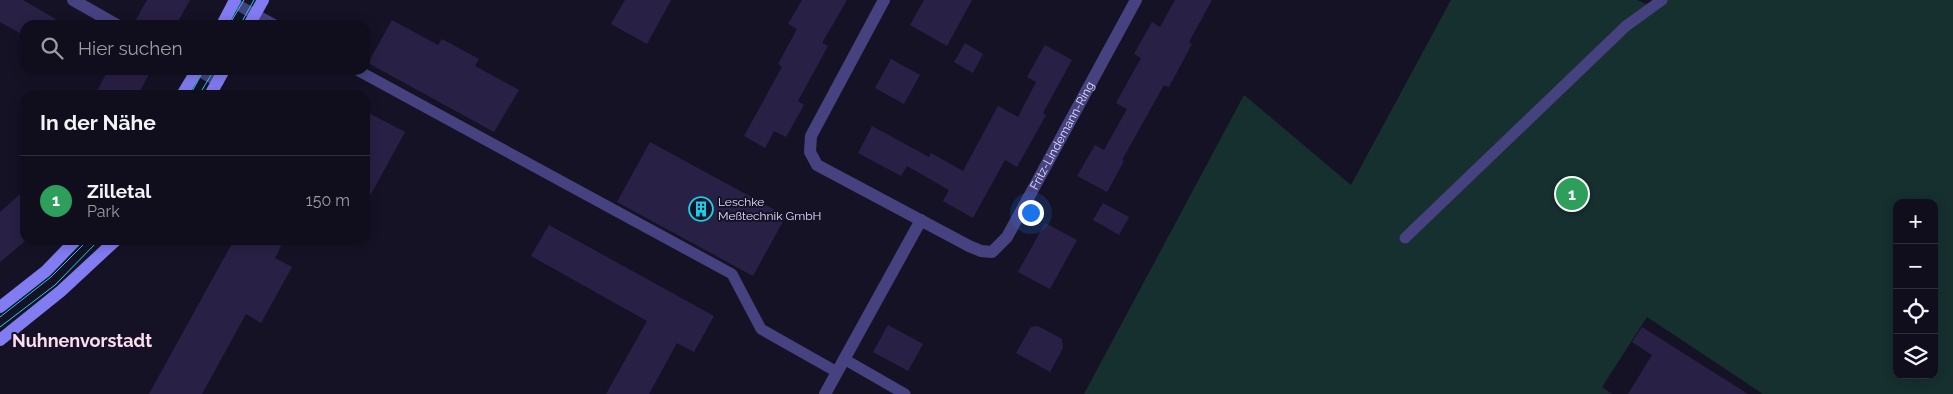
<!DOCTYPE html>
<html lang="de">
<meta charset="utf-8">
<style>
:root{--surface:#100e1c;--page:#1e1c29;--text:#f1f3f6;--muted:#9c9ca3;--line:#302e3b;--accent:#db2777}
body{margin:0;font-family:Raleway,sans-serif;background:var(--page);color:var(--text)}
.controls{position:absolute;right:15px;bottom:15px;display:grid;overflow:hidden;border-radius:10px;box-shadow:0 2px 12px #0003}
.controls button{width:45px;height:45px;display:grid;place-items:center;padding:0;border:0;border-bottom:1px solid var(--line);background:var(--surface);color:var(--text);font:25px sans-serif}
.you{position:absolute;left:1030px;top:212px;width:18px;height:18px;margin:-12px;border:4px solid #fff;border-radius:50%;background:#1a73e8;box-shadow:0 0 0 8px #1a73e833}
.badge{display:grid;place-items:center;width:32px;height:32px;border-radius:50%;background:var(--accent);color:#fff;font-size:16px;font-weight:700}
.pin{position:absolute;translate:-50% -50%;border:2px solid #fff;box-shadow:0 1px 5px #0006}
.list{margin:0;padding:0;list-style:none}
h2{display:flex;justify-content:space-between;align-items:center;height:65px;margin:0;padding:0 20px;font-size:21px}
h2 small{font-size:16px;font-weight:400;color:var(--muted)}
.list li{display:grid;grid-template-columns:32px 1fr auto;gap:15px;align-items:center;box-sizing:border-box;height:90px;padding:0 20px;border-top:1px solid var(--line)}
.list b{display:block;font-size:19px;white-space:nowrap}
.list p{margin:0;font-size:16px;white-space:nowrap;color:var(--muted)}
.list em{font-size:16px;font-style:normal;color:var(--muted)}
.icon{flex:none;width:28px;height:28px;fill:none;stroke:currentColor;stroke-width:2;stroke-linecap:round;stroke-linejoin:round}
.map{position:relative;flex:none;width:1953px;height:394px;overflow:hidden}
.search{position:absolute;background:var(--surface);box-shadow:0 2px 12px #0003;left:20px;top:20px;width:350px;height:55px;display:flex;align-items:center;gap:12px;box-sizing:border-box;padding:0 18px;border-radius:15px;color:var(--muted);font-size:19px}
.panel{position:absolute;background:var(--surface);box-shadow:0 2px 12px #0003;left:20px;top:90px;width:350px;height:155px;border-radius:15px}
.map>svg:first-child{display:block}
.green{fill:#16302f;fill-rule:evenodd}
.building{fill:#292045}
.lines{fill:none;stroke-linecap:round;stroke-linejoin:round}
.lane{stroke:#464280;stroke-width:11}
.street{stroke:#464280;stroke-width:12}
.secondary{stroke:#827cf2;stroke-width:12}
.tram{stroke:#1bcee8;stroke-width:1}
.labels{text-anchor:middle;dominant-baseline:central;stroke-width:4;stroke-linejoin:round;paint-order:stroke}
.street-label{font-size:12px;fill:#e0dbfb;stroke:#161226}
.poi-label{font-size:12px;fill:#e0dbfb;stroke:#161226;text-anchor:start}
.district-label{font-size:18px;font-weight:bold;fill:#fcddf0;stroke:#161226}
</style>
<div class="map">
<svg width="1953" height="394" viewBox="0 0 1953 394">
<rect width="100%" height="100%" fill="#161226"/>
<!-- green -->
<path class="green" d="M1451,0h186l16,7 12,-7h288v394h-190l-116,-77 -45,70 10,7h-528l160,-299 107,90zM1897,203h37v172h-37z"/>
<!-- building -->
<g class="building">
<polygon points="0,0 23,0 66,25 25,25 25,36 0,22"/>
<polygon points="147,0 190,0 176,25 133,25"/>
<polygon points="625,0 671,0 647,44 611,24"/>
<polygon points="802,0 847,0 822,43 828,46 798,101 804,105 786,137 774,131 765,148 744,136 782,67 778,64 797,29 788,24"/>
<polygon points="924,0 972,0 947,46 910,25"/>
<polygon points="1175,0 1212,0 1189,42 1192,44 1169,87 1164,85 1122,160 1124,161 1107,192 1077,176 1095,145 1104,150 1127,109 1116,103 1141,58 1134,54 1152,22 1160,27"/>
<polygon points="392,20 438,45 442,39 479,59 475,66 519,90 494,132 368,63"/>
<polygon points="965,43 983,54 973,73 954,62"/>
<polygon points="1045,45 1072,60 1043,113 1046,115 1017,167 1005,160 973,218 943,201 949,190 907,166 901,176 858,153 872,126 929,157 931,153 963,171 998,106 1018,117 1036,82 1027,77"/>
<polygon points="891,59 920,75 904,104 875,88"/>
<polygon points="108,70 151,70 138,95 95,95"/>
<polygon points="365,111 405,132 365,205"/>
<polygon points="650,142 786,216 753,276 617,202"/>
<polygon points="25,190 25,241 0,262 0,212"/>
<polygon points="1103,203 1129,217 1119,235 1093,220"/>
<polygon points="1045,223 1077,240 1050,289 1018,272"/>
<polygon points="549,225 714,316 694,352 677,343 649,394 606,394 647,321 531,256"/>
<polygon points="234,240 284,240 275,258 292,267 261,323 246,314 202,394 149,394"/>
<polygon points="888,325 923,344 908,371 873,352"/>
<polygon points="1038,326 1062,339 1063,348 1050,372 1016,353 1031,327"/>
<polygon points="1642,327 1748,394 1628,394 1652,355 1632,342"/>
</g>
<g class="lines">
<!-- lane -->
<g class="lane">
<polyline points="234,3 275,25"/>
<polyline points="357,70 732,274 761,329 837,372"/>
<polyline points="1405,238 1626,26 1662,0"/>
<polyline points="844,359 905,394"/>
</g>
<!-- street -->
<g class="street">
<polyline points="73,0 117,25"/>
<path id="s1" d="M884,0l-73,136 -1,16 7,13 152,81 12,5 11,1 15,-15 129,-237"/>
<polyline points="198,70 218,81"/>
<polyline points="825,394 921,220"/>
</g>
<!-- secondary -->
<g class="secondary">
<polyline points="222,25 235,0"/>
<polyline points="249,25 263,0"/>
<polyline points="182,95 197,70"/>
<polyline points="210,95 224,70"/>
<polyline points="0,307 46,271 76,240"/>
<polyline points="0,340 61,291 116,240"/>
</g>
<!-- tram -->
<g class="tram">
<polyline points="229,25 244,0"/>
<polyline points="240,25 254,0"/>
<polyline points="190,95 204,70"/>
<polyline points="199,95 214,70"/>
<polyline points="0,317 51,277 88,240"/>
<polyline points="0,327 55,285 99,240"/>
</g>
</g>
<!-- icons -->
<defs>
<g id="building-ring" transform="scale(1.25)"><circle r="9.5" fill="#161226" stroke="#1bcee8" stroke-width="1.5"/><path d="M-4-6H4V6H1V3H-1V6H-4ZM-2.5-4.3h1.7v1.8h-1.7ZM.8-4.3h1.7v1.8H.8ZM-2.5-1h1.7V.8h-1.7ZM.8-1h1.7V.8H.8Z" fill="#1bcee8"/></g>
</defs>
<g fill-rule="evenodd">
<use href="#building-ring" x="701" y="209"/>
</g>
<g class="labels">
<!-- street labels -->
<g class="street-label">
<text stroke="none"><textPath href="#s1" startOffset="518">Fritz-Lindemann-Ring</textPath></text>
</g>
<!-- poi labels -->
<g class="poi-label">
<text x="718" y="202">Leschke<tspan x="718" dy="14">Meßtechnik GmbH</tspan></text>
</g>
<!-- district labels -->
<g class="district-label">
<text x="82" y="340">Nuhnenvorstadt</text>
</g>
</g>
</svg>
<div class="controls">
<button>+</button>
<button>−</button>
<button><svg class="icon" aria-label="locate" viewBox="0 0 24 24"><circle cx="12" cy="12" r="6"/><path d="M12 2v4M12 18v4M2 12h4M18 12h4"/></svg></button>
<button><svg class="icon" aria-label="layers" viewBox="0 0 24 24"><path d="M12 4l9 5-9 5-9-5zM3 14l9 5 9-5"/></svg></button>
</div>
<div class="you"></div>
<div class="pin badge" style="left:1572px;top:194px;background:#2e9e5b">1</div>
<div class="search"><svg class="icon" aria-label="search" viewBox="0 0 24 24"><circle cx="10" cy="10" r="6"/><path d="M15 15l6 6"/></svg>Hier suchen</div>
<section class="panel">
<h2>In der Nähe<small></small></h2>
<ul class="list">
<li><span class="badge" style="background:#2e9e5b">1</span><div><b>Zilletal</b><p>Park</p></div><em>150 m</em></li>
</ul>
</section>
</div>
